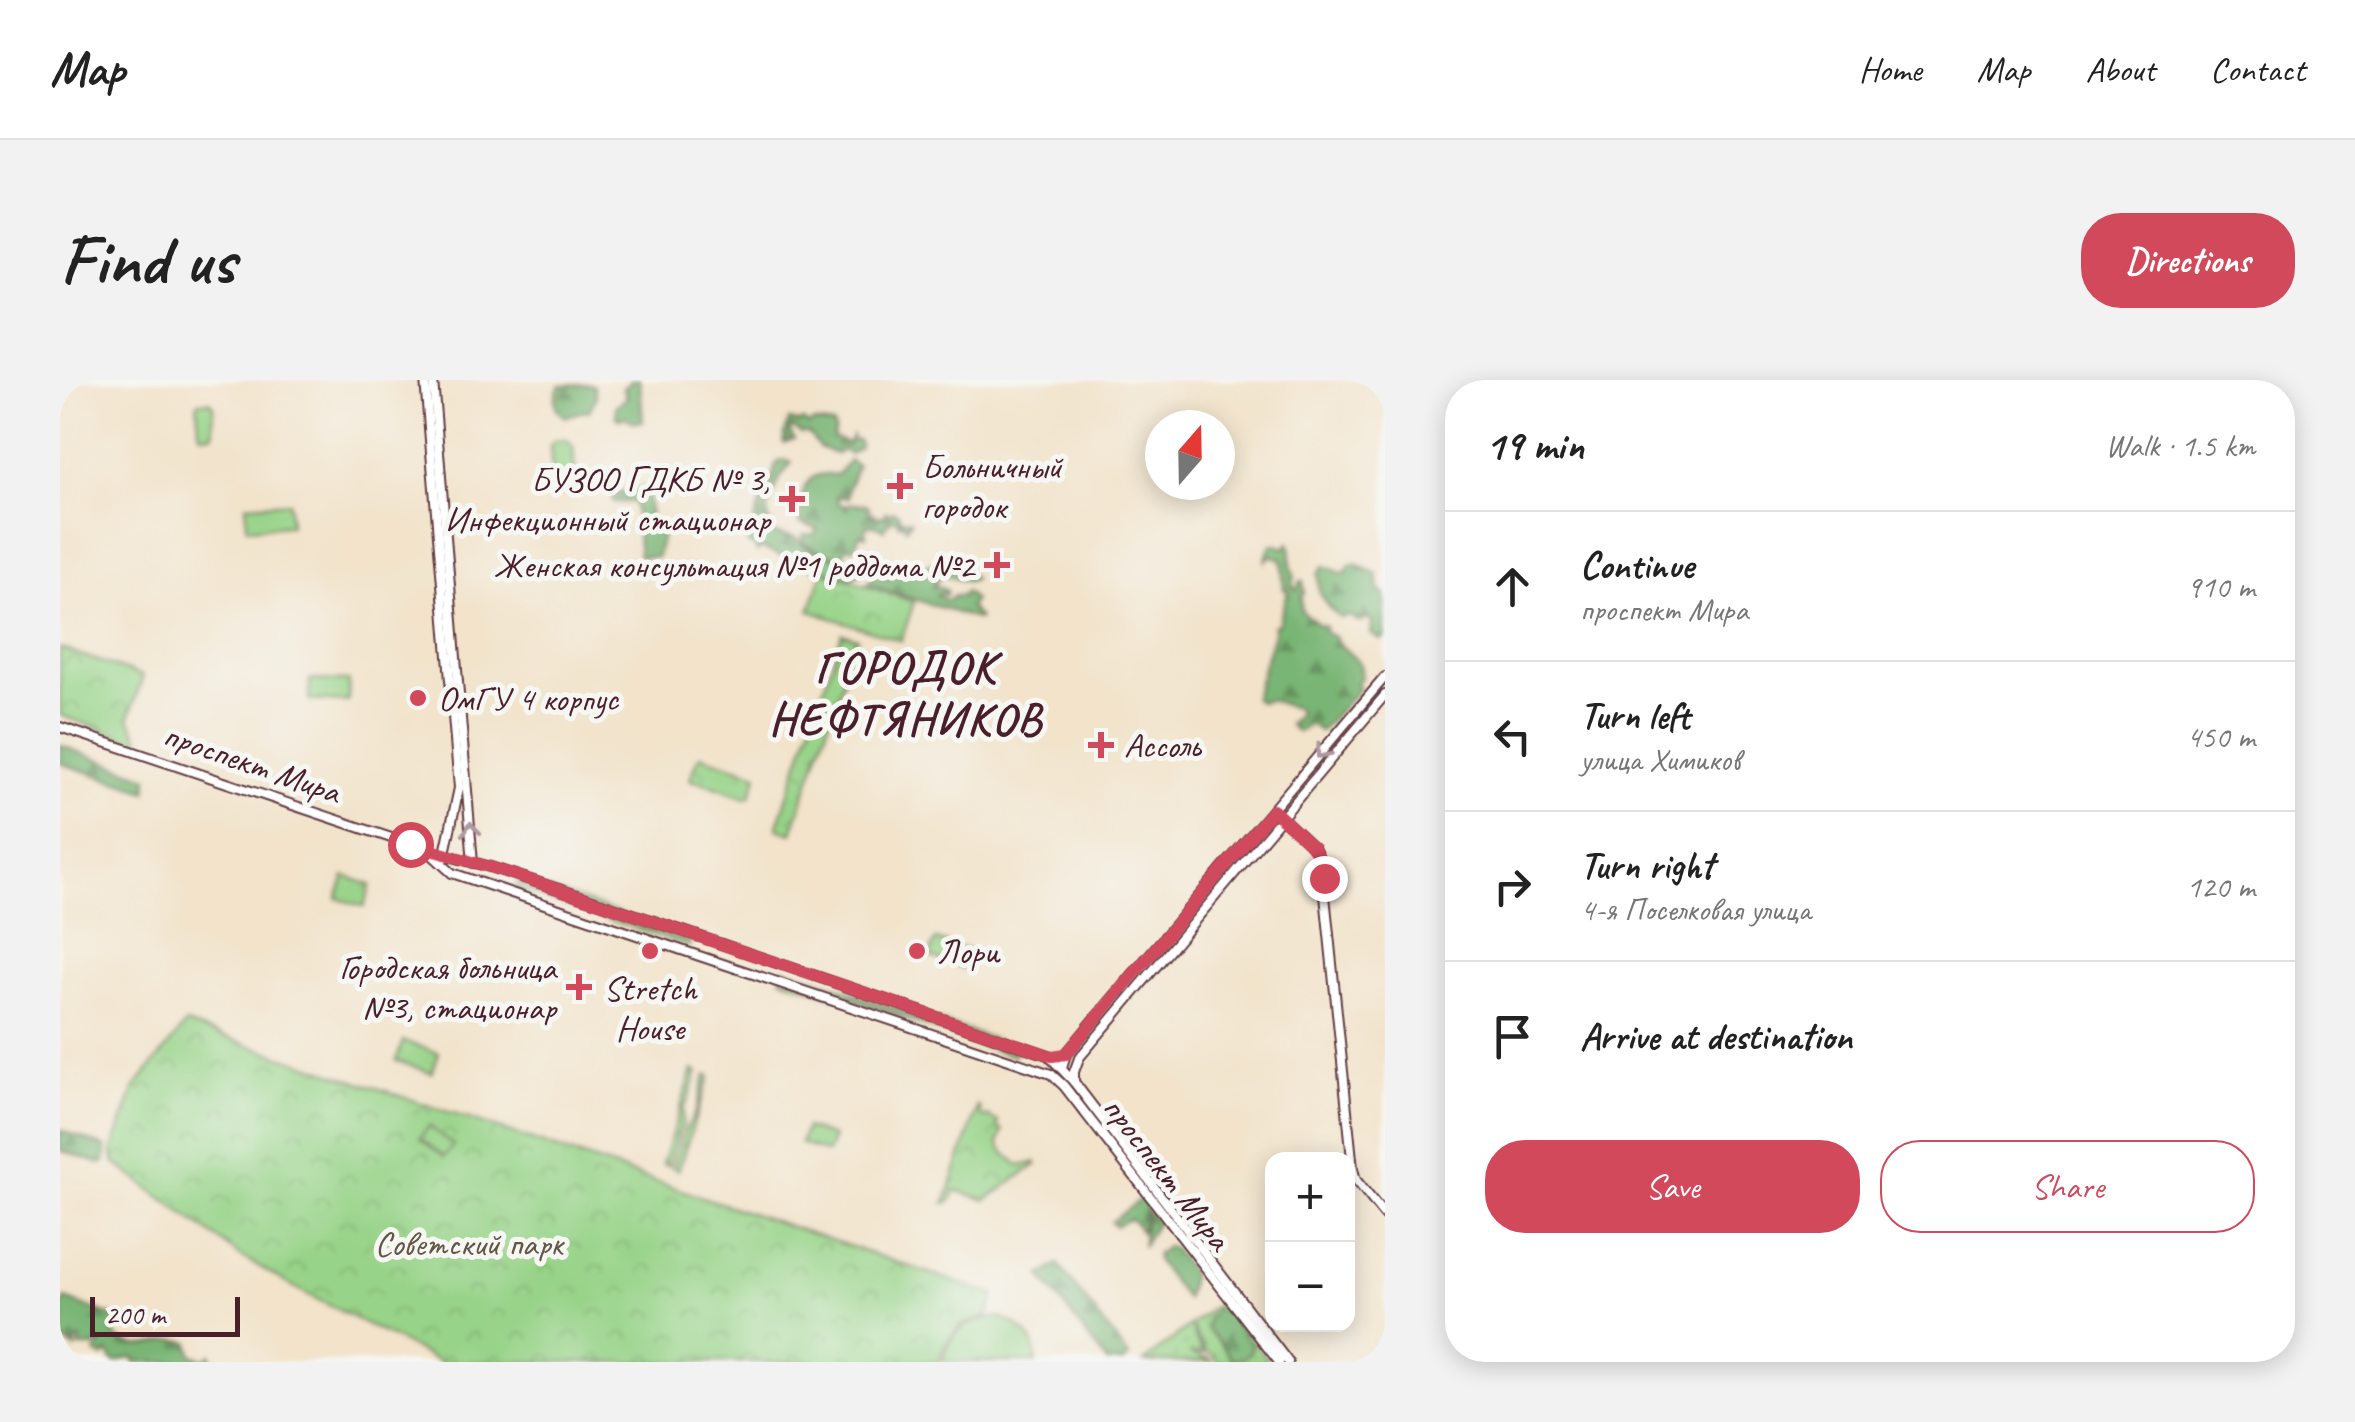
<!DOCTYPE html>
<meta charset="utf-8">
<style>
:root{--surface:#fff;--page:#f2f2f2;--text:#222;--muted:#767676;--line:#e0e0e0;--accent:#d1495b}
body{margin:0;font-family:Caveat,sans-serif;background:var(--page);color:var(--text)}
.controls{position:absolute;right:30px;bottom:30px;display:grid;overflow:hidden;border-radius:20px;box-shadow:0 5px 25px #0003}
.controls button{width:90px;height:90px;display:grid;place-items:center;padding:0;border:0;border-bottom:2px solid var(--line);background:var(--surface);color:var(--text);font:50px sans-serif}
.compass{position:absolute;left:1085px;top:30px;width:90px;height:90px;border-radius:50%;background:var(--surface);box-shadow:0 5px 25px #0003;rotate:20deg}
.scale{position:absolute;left:30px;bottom:25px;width:150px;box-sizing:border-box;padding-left:10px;border:5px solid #4a1f2b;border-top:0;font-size:28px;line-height:35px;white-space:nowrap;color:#4a1f2b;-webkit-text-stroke:8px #f6f6f2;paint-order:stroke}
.stop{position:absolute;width:30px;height:30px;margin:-22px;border:8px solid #d1495b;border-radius:50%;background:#fff}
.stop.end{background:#d1495b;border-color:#fff;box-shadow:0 2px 10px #0008}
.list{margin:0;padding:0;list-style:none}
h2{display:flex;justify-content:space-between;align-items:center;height:130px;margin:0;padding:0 40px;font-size:42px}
h2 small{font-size:32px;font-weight:400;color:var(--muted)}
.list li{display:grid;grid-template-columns:65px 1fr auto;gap:30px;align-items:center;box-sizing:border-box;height:150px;padding:0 40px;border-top:2px solid var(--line)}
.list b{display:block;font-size:38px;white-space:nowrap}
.list p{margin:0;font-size:32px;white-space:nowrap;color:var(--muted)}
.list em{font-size:32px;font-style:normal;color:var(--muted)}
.actions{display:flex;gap:20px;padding:30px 40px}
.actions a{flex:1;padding:22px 0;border:2px solid var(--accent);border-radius:40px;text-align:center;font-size:35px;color:var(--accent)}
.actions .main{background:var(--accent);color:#fff}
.icon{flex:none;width:55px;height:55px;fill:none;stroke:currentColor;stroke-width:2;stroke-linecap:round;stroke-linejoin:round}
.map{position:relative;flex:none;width:1325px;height:982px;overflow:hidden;border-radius:40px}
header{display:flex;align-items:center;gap:60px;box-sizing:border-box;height:140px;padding:0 50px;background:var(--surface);border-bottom:2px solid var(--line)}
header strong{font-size:48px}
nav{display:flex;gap:55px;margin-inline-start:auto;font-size:35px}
.intro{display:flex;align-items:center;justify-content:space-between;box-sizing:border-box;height:240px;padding:0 60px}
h1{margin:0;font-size:70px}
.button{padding:25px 45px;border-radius:40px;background:var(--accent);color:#fff;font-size:35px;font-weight:700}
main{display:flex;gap:60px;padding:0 60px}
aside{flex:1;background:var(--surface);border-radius:40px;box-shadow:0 5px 25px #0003}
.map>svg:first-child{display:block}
.grass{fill:url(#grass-dots);stroke:#70795a;stroke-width:2.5}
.forest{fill:url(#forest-firs);stroke:#626a50;stroke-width:2.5}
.park{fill:url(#park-crowns);stroke:#70795a;stroke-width:2.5}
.pitch{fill:#97d388;stroke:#70795a;stroke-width:2.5}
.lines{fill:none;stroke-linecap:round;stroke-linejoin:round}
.secondary-casing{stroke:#633c43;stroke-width:12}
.secondary{stroke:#fff;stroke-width:8}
.oneway{stroke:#ae9aa0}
.route{stroke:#d1495b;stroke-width:12}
.poi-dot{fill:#d1495b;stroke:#f6f6f2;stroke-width:4}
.labels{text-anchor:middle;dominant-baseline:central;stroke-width:10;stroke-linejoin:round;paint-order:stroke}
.poi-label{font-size:35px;fill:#4a1f2b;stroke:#f6f6f2;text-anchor:start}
.street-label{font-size:35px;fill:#4a1f2b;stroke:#f6f6f2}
.park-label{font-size:35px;fill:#615547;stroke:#f6f6f2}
.district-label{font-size:45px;font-weight:bold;letter-spacing:2.5px;fill:#4a1f2b;stroke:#f6f6f2}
</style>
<header>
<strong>Map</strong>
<nav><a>Home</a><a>Map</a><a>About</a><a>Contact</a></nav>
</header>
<div class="intro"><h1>Find us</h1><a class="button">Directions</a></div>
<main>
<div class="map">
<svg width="1325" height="982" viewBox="0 0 1325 982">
<defs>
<pattern id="grass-dots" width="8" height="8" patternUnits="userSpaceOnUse" patternTransform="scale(2.5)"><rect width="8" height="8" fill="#97d388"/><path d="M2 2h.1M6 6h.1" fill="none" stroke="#84b576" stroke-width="1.8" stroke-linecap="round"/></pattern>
<pattern id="forest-firs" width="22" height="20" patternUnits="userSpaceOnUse" patternTransform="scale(2.5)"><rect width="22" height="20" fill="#79b574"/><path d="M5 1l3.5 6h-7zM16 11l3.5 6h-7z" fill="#65935f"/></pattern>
<pattern id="park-crowns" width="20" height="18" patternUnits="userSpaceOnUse" patternTransform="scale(2.5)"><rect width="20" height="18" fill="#97d388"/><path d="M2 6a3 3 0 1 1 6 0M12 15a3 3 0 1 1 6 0" fill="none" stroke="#84b576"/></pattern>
</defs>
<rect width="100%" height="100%" fill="#f6f6f2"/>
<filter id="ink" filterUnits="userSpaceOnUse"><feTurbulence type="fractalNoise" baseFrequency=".01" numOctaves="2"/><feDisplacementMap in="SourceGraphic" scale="20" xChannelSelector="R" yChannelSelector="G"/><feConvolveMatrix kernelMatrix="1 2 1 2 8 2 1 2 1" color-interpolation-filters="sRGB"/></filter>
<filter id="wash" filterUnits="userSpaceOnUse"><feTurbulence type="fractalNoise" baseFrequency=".0048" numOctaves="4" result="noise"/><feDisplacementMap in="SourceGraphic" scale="40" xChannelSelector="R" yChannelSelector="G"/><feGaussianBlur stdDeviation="2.25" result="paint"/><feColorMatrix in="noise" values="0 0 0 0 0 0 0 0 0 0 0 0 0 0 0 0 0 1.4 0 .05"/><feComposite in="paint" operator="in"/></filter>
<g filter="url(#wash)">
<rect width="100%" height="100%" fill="#f2e3ca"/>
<!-- grass -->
<g class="grass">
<polygon points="1169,487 1172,487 1173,490 1095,582 1092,581 1093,578"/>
<polygon points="458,499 633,558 632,561 457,503"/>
<polygon points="456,505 631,563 630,567 455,509"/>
<polygon points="724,588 959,668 958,670 724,593"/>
<polygon points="1081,592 1084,592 1084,595 1018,674 1014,670"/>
<polygon points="723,595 955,673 953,676 721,598"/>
<polygon points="633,690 638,692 627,723 624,726 622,745 608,786 602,784"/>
<polygon points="646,695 650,696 618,790 612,787 626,747 629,745 636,730"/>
<polygon points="1160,922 1174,936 1207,979 1204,982 1158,982 1152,974 1146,972 1132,947 1135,958 1144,973 1129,973 1139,974 1143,979 1148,977 1152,982 1145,982 1143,979 1139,982 1084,982"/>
</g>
<!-- forest -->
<g class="forest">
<polygon points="570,0 580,0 583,42 573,42 565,37 559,39 556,35 557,25 567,18 563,7 568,6"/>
<path d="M530,4l4,2 2,11 -7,14 -4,-1 -20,7c-12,-7 -12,-20 -5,-32z"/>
<polygon points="729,40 738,43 743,41 749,45 753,42 773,45 775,49 773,58 789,63 792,56 793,60 798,60 800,64 799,68 789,74 783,70 776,74 759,67 748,53 741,53 732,47 730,51 734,59 724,63 723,61"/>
<path d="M722,80l10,2 -12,16 -13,33 6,23 21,3c16,16 41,23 61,20l-1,12 7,3 -5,5 -5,1 -27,-8 -7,3 -1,-4 -55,-21 -4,4 -2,-6 -7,-2 -1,-6 18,-45 -1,-5 6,-1 6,-23z"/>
<path d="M789,80l8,5 -9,23v10l-12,-1 4,8h4l2,4 2,-5h18l3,3v7l4,-1 5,5 2,-2 5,1v-5l6,1 2,-2 5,2 3,8 2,-2 8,2 -5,7 -1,-4h-7v-6l-5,2 -4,-3v7h-3l-2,6c-6,-5 -12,-7 -19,-3l1,9 -6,-2 -6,14 -7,-2 -2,6 -6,5 -15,-4 -22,-11 1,-7 12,-1 2,-5 -17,-6c1,-27 1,-55 37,-48z"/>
<polygon points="584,107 588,111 590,138 603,150 597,177 579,177 574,122 553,122 552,113 578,110"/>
<path d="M1229,163c5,12 -2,20 6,34l-3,9 5,4 3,-8 3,-1 1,13 -3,2c1,5 -1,11 1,15 4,6 12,7 15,13l8,2v6l11,6 1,4 23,21 2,14 -6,6 4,5 -40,43 -11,-7 -12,8 -8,-7 10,-12 -1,-4 -29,-9 -9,2 -6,-4 20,-65v-8l4,-1 10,-32 -4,-3 -2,-30 -11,-4 -5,6v-2l4,-13 3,-2 12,4z"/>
<path d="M834,182l26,10c4,-6 6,-9 14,-8l38,12 2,3 -5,3 -28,-7 -8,12 5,-1 9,5 -2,4 -4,-2 -4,2 10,6 7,-5h7l4,-4 9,8 -5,8 10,10 -1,2 -111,-36 7,-8 14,3 1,-10z"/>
<polygon points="1295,184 1317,194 1319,210 1325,215 1325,257 1321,260 1311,254 1312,241 1308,239 1300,242 1290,236 1280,238 1269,228 1259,213 1258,193 1264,186 1285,194 1290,185"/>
<polygon points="0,365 88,397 87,411 0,383"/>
<polygon points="0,750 46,767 45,782 40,784 0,770"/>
<polygon points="1082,818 1086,824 1086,829 1097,842 1082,867 1086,832 1081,852 1074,842 1069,839 1055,846 1051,842"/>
<polygon points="1107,866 1113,869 1132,893 1126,919 1096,880 1096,875"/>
<polygon points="998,884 1069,977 1063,982 1047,982 981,896"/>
<path d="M6,919l49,18v19c16,12 30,10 49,5 8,-3 16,-1 25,1l3,13 12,4 7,-5 2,6 5,2h-83l1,-3 -3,-2 -17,5 -4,-2 -4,-8 -5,5 -8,-4 6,-8 -3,-2 -4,4h-15l2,-8 -5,2 -1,8 -10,-7 -5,-8v-27z"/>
<path d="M1155,930h10l27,36c-2,12 -9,13 -20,13l-12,-17 -13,-12 1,-11z"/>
</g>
<!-- park -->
<g class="park">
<polygon points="763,191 854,222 841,261 750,231"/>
<polygon points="782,253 797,258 732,453 717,448"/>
<polygon points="0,268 83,296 69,338 82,364 0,335"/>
<polygon points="640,375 698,394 690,417 685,418 639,401 632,401 630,398"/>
<polygon points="285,496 311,505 304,527 277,518"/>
<path d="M126,644l809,271 -7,21c-30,6 -40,19 -50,46h-498l-141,-72 -60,-35 -124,-92 -3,-11 23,-65z"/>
<polygon points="918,726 921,730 919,734 924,738 927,736 938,742 937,747 943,750 938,763 944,773 961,786 976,782 977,784 926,820 895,810 891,821 885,823"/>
</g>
<!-- pitch -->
<g class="pitch">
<polygon points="150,21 153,25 154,51 152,54 142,55 139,51 137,25 139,22"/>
<path d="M507,60l6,7 3,42c-4,5 -14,5 -21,4l-2,-6 -3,-41 4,-5z"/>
<polygon points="229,122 230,145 187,148 186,125"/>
<polygon points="250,300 289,301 288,322 249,320"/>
<polygon points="876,560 911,571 913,577 909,587 904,589 871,577 872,567"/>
<polygon points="343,661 379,673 372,693 336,681"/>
<polygon points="369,746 393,765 384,777 360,758"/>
<polygon points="746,748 773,757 767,773 740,763"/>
<path d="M936,937c22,5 42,21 40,45h-94c9,-31 22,-39 54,-45z"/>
</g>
</g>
<g filter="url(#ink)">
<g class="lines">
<!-- secondary casing -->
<g class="secondary-casing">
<g id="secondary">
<polyline points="365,0 399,408 384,478"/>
<polyline points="373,0 413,483"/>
<polyline points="0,347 367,470 430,487 523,517 988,675 1014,702 1228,982"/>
<polyline points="1220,436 1255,469 1262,486 1293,789 1296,800 1325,836"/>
<polyline points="367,470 392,493 991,694 1004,706 1219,982"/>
<polyline points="1002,687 1006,674 1034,640 1325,297"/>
<polyline points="1014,702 1014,692 1019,678 1325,315"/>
</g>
</g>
<!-- secondary -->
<use href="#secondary" class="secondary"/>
</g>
<!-- one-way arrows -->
<defs><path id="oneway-chevron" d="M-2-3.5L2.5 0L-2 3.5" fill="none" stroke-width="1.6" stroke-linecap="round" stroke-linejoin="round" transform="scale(2.5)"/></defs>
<g class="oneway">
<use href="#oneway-chevron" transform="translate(1262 372) rotate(130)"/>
<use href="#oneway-chevron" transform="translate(411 449) rotate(-96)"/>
</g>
</g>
<g class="lines" filter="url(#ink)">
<!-- route -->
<polyline class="route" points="350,464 430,487 522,517 992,676 1006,674 1213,430 1254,468 1259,477 1264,498"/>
</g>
<!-- markers -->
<g class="poi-dot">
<path d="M835 91h10v10h10v10h-10v10h-10v-10h-10v-10h10z"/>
<path d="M727 104h10v10h10v10h-10v10h-10v-10h-10v-10h10z"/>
<path d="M932 170h10v10h10v10h-10v10h-10v-10h-10v-10h10z"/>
<circle cx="358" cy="318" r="10"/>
<path d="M1036 350h10v10h10v10h-10v10h-10v-10h-10v-10h10z"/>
<circle cx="590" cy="571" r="10"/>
<circle cx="857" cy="571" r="10"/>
<path d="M514 592h10v10h10v10h-10v10h-10v-10h-10v-10h10z"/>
</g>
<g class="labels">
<!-- poi labels -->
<g class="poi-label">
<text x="862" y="86">Больничный<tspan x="862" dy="40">городок</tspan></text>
<text x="710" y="99" text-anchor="end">БУЗОО ГДКБ № 3,<tspan x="710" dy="40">Инфекционный стационар</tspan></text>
<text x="914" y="185" text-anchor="end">Женская консультация №1 роддома №2</text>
<text x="378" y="318">ОмГУ 4 корпус</text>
<text x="1064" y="365">Ассоль</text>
<text x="877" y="571">Лори</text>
<text x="496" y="587" text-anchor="end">Городская больница<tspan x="496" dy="40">№3, стационар</tspan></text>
<text x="590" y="608" text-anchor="middle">Stretch<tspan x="590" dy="40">House</tspan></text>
</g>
<!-- street labels -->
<g class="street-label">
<text transform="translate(192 383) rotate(19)">проспект Мира</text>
<text transform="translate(1107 793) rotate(52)">проспект Мира</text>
</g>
<!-- park labels -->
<g class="park-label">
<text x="409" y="863">Советский парк</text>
</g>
<!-- district labels -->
<g class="district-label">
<text x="846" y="287">ГОРОДОК<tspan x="846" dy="52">НЕФТЯНИКОВ</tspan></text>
</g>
</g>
</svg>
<div class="controls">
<button>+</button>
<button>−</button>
</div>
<svg class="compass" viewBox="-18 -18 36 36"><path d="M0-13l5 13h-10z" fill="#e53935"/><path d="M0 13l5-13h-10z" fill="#767676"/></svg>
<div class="scale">200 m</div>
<div class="stop" style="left:350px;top:464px"></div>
<div class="stop end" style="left:1264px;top:498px"></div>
</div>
<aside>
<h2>19 min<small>Walk · 1.5 km</small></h2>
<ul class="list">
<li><svg class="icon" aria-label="ahead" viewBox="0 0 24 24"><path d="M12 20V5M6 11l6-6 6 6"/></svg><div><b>Continue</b><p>проспект Мира</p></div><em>910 m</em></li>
<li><svg class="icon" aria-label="left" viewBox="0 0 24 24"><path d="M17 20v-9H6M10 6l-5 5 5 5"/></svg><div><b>Turn left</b><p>улица Химиков</p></div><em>450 m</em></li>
<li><svg class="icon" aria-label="right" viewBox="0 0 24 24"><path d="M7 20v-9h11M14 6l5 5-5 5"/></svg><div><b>Turn right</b><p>4-я Поселковая улица</p></div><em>120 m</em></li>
<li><svg class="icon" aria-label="arrive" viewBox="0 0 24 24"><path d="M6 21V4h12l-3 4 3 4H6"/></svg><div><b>Arrive at destination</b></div></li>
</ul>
<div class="actions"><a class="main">Save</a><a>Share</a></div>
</aside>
</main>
